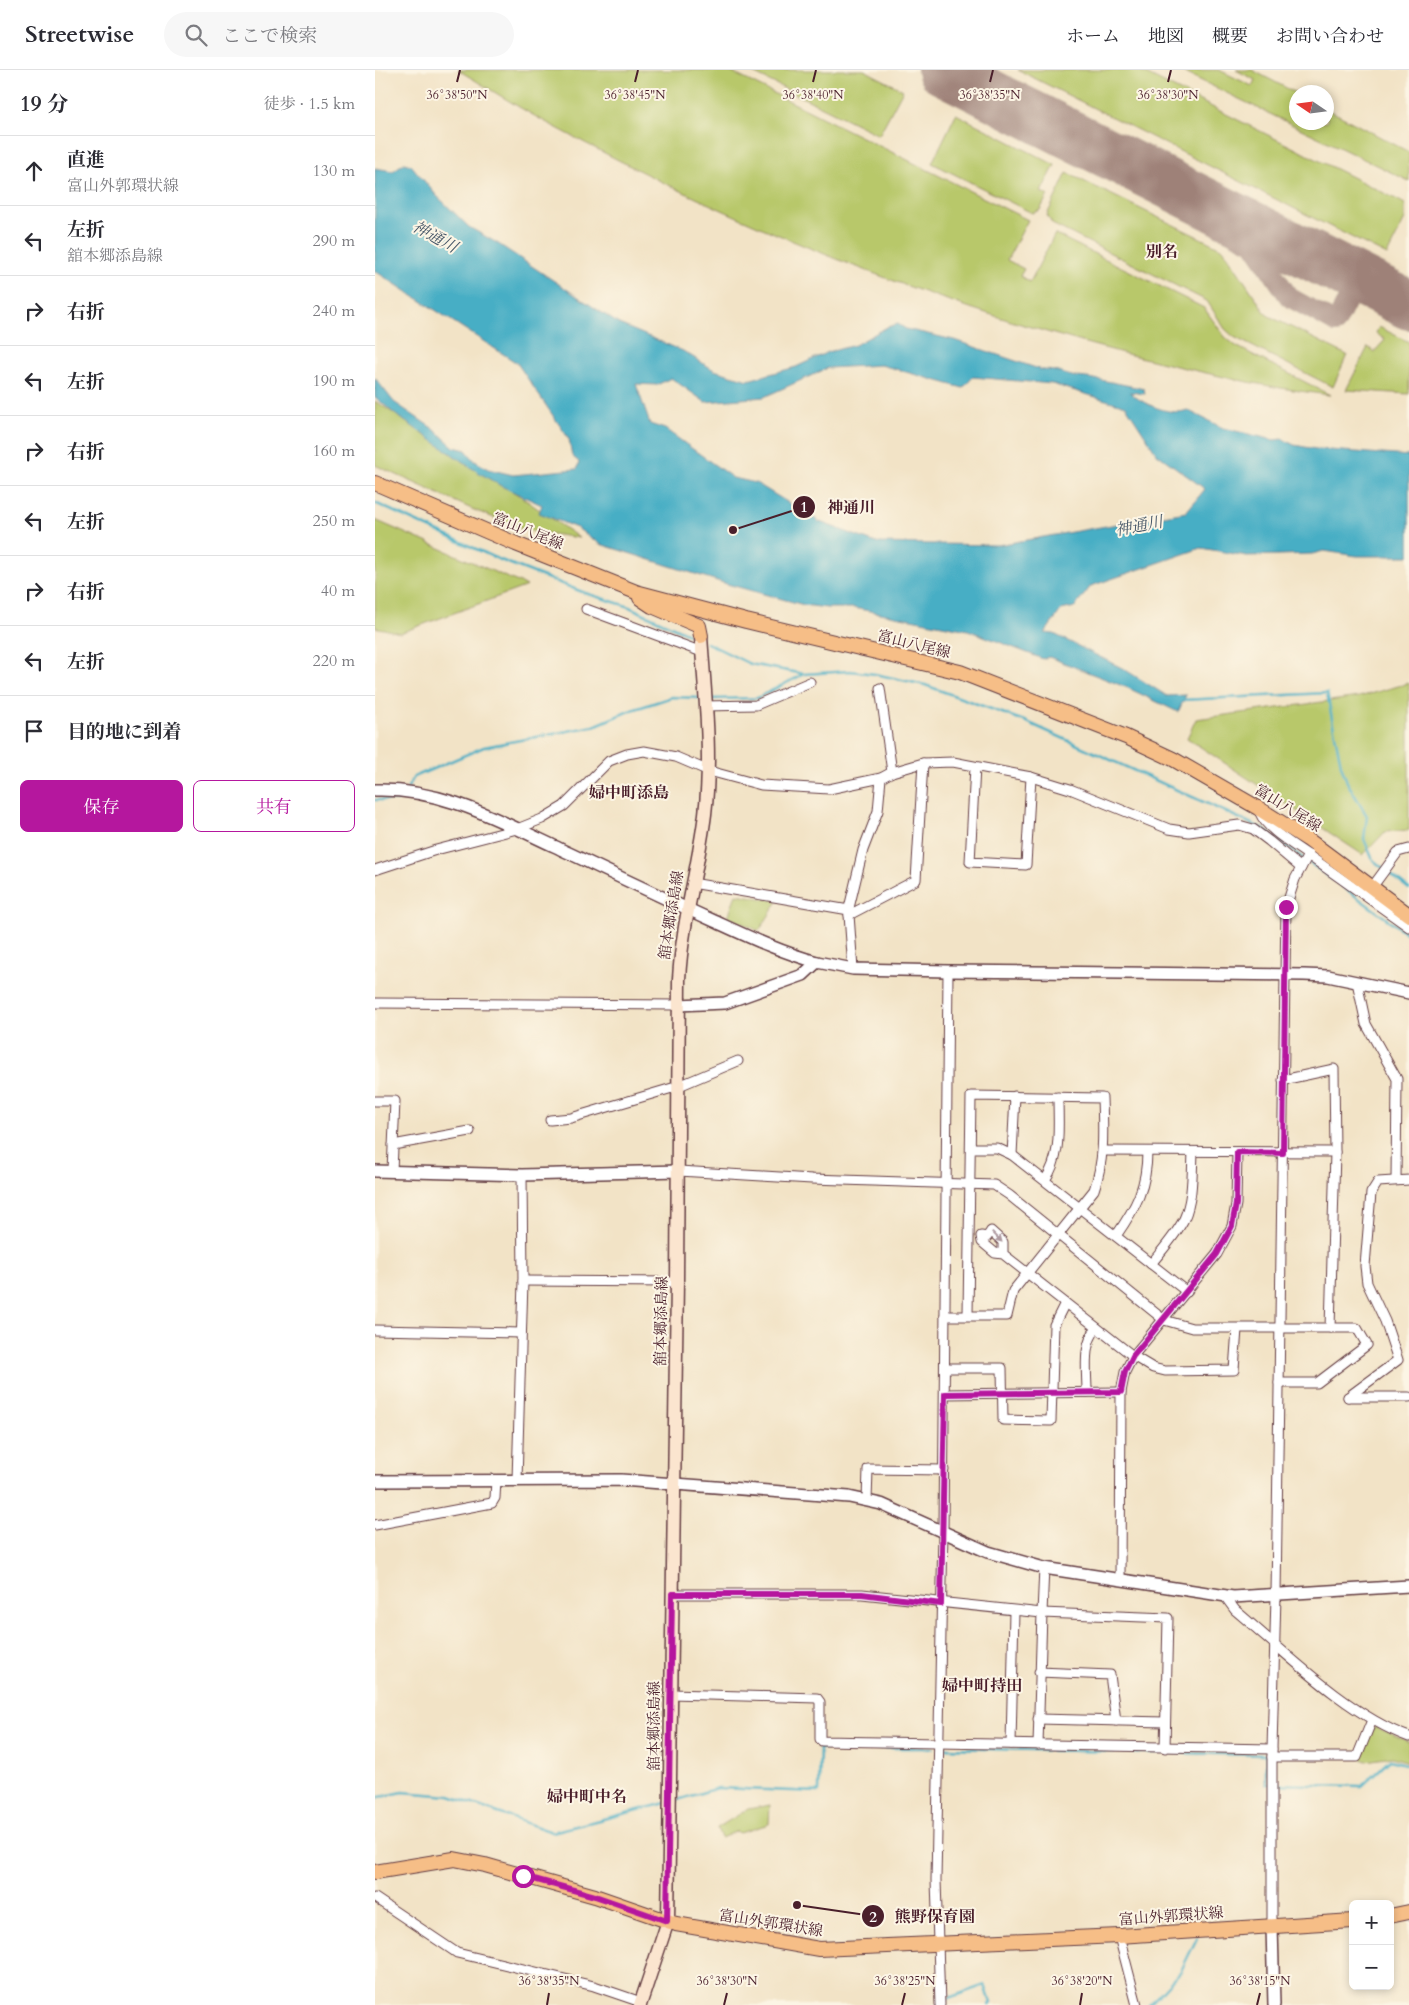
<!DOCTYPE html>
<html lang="ja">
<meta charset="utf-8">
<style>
:root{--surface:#fff;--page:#f7f7f7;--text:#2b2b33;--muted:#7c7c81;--line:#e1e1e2;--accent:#b5179e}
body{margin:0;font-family:Cardo,"Noto Serif JP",serif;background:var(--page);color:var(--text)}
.controls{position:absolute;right:15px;bottom:15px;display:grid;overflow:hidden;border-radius:8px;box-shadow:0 2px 8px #0003}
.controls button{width:45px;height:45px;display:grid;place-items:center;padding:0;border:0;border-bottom:1px solid var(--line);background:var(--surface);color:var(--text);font:25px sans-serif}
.compass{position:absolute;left:914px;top:15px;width:45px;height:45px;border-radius:50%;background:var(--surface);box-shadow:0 2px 8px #0003;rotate:283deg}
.stop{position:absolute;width:15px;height:15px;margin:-11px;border:4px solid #b5179e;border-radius:50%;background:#fff}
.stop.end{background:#b5179e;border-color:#fff;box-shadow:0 1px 5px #0008}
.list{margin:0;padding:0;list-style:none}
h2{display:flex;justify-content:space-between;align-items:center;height:65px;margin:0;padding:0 20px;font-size:21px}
h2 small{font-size:16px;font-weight:400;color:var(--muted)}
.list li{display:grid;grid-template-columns:32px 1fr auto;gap:15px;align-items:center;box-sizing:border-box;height:70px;padding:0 20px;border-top:1px solid var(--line)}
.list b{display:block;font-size:19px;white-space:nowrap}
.list p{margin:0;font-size:16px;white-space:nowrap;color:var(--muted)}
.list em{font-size:16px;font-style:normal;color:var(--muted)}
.actions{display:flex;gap:10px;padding:15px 20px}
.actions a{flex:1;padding:11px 0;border:1px solid var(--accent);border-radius:8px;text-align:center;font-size:18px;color:var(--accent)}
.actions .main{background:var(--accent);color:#fff}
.icon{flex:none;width:28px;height:28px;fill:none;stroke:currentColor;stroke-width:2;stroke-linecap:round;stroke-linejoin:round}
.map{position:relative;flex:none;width:1034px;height:1935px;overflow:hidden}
header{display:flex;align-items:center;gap:30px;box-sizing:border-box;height:70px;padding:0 25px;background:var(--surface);border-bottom:1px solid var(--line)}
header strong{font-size:24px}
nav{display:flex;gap:28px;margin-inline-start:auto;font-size:18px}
.search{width:350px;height:45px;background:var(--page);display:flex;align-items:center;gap:12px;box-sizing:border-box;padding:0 18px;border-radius:28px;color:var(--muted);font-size:19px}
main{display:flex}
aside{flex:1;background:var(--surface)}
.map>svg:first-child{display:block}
.green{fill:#b8c86b;stroke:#81744b}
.water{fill:#46aec5;stroke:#486678;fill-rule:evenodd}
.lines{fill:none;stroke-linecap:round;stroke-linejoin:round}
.stream{stroke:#46aec5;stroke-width:2.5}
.taxiway{stroke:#9e8178;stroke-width:20}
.runway{stroke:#9e8178;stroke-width:50}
.minor-casing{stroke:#633c42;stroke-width:11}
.tertiary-casing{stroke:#633c42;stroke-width:14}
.secondary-casing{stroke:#633c42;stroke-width:15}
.primary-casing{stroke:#633c42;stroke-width:16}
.minor{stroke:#fff;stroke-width:9}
.tertiary{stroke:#fff;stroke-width:11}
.secondary{stroke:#fbe5cf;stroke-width:12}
.primary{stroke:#f6be87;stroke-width:14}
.oneway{fill:#ae9aa0}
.route{stroke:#b5179e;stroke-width:6}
.ticks{fill:none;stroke:#4a1f2b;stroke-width:2}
.labels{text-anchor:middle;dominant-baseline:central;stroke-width:4;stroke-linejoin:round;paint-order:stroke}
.street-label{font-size:15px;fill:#4a1f2b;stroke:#fcf5e5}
.water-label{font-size:16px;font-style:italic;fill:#485869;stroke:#fcf5e5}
.neighbourhood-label{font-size:16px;font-weight:bold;fill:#4a1f2b;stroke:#fcf5e5}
.ticks-label{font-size:12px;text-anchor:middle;fill:#4a1f2b;stroke:#fcf5e5;stroke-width:4;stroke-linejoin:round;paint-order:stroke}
.leader{fill:none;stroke:#4a1f2b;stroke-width:2}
.callout-dot{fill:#4a1f2b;stroke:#fcf5e5;stroke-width:2}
.mark-label{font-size:15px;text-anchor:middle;font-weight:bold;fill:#fff}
.callout-label{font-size:16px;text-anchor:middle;font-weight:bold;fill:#4a1f2b;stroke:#fcf5e5;stroke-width:4;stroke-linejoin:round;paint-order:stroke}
</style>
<header>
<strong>Streetwise</strong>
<div class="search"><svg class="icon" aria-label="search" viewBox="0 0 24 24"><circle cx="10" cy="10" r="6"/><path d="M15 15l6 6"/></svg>ここで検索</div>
<nav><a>ホーム</a><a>地図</a><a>概要</a><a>お問い合わせ</a></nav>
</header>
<main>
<aside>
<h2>19 分<small>徒歩 · 1.5 km</small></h2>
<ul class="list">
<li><svg class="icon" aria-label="ahead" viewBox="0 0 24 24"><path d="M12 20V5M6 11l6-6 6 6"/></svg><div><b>直進</b><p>富山外郭環状線</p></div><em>130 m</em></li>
<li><svg class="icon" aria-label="left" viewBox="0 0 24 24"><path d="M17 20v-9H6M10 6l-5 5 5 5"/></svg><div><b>左折</b><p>舘本郷添島線</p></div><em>290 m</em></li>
<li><svg class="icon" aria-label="right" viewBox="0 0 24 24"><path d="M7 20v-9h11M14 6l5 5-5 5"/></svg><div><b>右折</b></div><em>240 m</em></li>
<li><svg class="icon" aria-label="left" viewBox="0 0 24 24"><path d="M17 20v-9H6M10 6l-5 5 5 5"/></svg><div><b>左折</b></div><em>190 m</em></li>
<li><svg class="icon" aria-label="right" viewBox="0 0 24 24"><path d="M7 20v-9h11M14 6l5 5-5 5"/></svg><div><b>右折</b></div><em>160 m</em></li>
<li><svg class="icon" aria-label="left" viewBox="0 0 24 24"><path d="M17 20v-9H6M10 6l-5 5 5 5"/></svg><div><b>左折</b></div><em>250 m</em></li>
<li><svg class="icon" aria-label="right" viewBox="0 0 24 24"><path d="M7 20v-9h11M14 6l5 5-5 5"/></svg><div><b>右折</b></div><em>40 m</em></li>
<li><svg class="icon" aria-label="left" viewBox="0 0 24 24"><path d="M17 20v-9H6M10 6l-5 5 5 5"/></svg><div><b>左折</b></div><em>220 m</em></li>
<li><svg class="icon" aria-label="arrive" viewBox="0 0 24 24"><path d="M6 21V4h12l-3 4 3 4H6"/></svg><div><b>目的地に到着</b></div></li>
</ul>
<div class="actions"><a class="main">保存</a><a>共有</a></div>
</aside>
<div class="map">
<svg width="1034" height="1935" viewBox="0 0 1034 1935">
<rect width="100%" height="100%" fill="#fcf5e5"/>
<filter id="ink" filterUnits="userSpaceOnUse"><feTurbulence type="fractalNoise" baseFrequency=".02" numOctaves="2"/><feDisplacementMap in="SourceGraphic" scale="10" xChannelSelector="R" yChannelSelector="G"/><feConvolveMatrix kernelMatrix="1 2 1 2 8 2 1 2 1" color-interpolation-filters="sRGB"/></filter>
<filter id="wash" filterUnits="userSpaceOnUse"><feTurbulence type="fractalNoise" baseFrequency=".0096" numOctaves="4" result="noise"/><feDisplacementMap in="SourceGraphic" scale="20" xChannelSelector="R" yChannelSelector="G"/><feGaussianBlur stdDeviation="1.12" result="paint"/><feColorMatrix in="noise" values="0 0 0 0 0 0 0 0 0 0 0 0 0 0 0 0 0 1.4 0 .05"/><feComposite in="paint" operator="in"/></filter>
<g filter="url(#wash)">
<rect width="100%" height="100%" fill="#f2e3c6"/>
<!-- green -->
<g class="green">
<path d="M83,0h269l301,150 -21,40 17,9 -4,7 10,6 25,-48 149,74 21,29 11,9 94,49c-71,-8 -138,-25 -207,-42 -198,-51 -388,-129 -568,-226 -33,-17 -65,-38 -97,-57z"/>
<polygon points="372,0 489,0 528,20 504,65"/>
<polygon points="643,0 763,0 1023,130 1030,134 1030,149 1012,185"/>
<polygon points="804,0 844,0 877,16 880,10 861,0 877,0 921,23 922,52 952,52 952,39 1034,82 1034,111"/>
<polygon points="581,44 680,95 666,122 673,125 665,140 657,143 557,93"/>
<polygon points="692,103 848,179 892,245 972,285 958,317 859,267 850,259 832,231 677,154 672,145"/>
<polygon points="1004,257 1034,272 1034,324 971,320 993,277 999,282 1010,270 1001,263"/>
<polygon points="0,331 145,426 204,468 150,460 99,440 0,395"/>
<polygon points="0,450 152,516 25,563 0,557"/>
<polygon points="1034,613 1034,760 1010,762 988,785 812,668 821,649 984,627"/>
<polygon points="361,824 403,831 384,861 353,847"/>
<polygon points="1001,1657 1034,1672 1034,1692 1017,1687 991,1691 987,1689 996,1659"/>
<polygon points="395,1735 394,1754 364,1763 362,1761 346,1768 342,1758 373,1739"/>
</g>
<!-- water -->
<path class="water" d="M29,93l7,2 25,30 33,32 28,16 122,81 64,27 31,19 34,10 48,-13 32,-15 27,-7 32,-18 11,-3 8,5 48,11 88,30c16,0 22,5 35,7 23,2 44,7 67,12l1,5 -15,-2c10,11 42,25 57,18l36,18 51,12 9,-1 11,6 22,4 93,7v100h-52l-33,-5 -12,3 -65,2 -46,-8 -110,38 -16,21 -14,3 -16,23 9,1 70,35 43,27 19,-1 -8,17 -50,-24 -79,-31 -6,2 -75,-29 -114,-22h-27l-23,-3 -77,-21 -127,-40 -23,-16 -38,-15 3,-8 -41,-19 -28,-17 -77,-54 -21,-18v-19l19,24 41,28 19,17 12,3 9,11 13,8 25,6 64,-6 2,-7 -7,-6 -3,-17 -52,-76 -142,-92v-103l18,3zM506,295l82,23 10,-11 79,7 74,22 31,48 48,35 -19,23 -188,33 -122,-2 -56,-21 -64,-39 -23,-5 -68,-49 -15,-5 -14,-40 21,1 14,-7 34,24 59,-5 64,-29z"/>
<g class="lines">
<!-- stream -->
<g class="stream">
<polyline points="0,433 123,489 210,523 252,536 320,567"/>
<polyline points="332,573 375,594 429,604 475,601 500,604 550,615 652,652 888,759 1034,865"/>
<polyline points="334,629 382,628 427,605"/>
<polyline points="806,630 952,623 966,695 972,712 992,746 989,769 998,790 1034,819"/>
<polyline points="33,717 39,707 109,677 219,656 254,641 297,627 326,628"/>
<polyline points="0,730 24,730 28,724"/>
<polyline points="570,1678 891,1685 891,1714 987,1716 1015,1690 1034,1695"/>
<polyline points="0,1728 28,1722 75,1726 177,1762 291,1733"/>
<polyline points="299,1731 343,1718 444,1722 445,1678 558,1678"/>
<polyline points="568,1930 610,1915 616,1933 614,1935"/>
<polyline points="774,1935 806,1901 822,1868"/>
</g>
<!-- taxiway -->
<polyline class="taxiway" points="860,147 914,227 961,253 983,209"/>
<!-- runway -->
<polyline class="runway" points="567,0 1034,235"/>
</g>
</g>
<g filter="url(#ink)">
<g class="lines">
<!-- minor casing -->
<g class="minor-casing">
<g id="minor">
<polyline points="211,539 327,582"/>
<polyline points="505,618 517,702"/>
<polyline points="330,636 381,635 435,612"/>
<polyline points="600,697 595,792 651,795 656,707"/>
<polyline points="506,708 503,741 488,780 474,838 474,845 541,810 548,693"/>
<path d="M885,743c7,17 33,31 48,42l-13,24 -9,28 -10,688 -4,154v177"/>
<polyline points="933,785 1034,857"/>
<polyline points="0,800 61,780 142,759 167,749 189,736 234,691 252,684 269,681 301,687 334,701 386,715 454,719 506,708 517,702 548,693 578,692 656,707 695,719 794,759 814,762 864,755 878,759 894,771 926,798"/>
<polyline points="317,813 474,840"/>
<polyline points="998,816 1023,782 1034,779"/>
<polyline points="474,845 478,899"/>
<polyline points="982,912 991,954 1022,1009 1021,1110"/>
<polyline points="0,933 303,935"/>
<polyline points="908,1010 959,999 960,1082 955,1258"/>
<polyline points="0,1031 20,1031 17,1101"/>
<polyline points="175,1050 196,1048 304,1016 363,991"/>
<polyline points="18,1075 95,1061"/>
<polyline points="596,1078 622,1078 637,1085 812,1222"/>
<polyline points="728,1081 960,1082"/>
<polyline points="637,1085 640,1026"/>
<polyline points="304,1101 437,1109 619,1115 634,1125 789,1250 817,1258 982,1258 992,1275 942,1313 904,1313"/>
<path d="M670,1110c17,-24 13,-54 13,-83"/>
<path d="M741,1166c20,-29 31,-49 31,-84"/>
<polyline points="628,1184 628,1172 616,1161 612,1167 606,1166 607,1172 620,1183 628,1184 758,1286 778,1298 790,1301 859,1300 862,1259"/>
<path d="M776,1194c12,-15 25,-29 33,-45 9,-20 8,-45 9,-67"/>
<polyline points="148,1211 302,1212"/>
<path d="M570,1246h62l6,-25 81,-101c11,-31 9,-60 8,-92l-131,-2 -3,219"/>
<polyline points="0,1260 146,1263"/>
<polyline points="570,1298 627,1298 628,1350 676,1351 679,1255 690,1233"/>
<path d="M712,1322c0,-21 -5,-48 10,-64"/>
<polyline points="570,1324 746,1322"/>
<polyline points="973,1327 1023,1290 1010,1251 992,1213 990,1196 996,1123 1003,1112 1034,1110"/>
<polyline points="973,1327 1034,1327"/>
<polyline points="142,1410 148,1211 147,1105"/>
<polyline points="492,1431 493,1399 569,1400"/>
<polyline points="0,1455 117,1433 120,1428 121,1410"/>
<polyline points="745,1510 746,1322 750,1302 758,1286 842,1184 857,1156 861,1134 862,1082"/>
<polyline points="297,1524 487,1524 667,1543 669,1498"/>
<path d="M849,1525l11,15c50,42 113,105 174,127"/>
<polyline points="664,1602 735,1605 741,1651"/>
<polyline points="296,1624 442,1628 445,1632 445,1669 447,1671 897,1679"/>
<polyline points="663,1649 790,1652"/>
<polyline points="636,1674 639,1541"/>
<polyline points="663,1675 667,1543 793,1548 790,1678"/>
<polyline points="897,1687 982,1687 997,1650"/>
<polyline points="0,1828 82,1883 219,1916 266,1932"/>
<polyline points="744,1866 762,1935"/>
<polyline points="565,1935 561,1810 568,1461 573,901"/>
</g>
</g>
<!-- tertiary casing -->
<g class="tertiary-casing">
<g id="tertiary">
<path d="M0,720c66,-2 121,29 179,56 53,25 105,50 158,74 35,16 68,32 105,42"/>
<polyline points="303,935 350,933 428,905 442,892 478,899 573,901 929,905 953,906 1034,923"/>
<polyline points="0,1101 147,1105 304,1101"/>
<polyline points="0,1411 246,1410 474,1427 506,1434 613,1482 669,1498 858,1527 1034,1516"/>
<polyline points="897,1856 899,1935"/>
</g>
</g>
<!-- secondary casing -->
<g class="secondary-casing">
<path id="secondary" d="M265,1935l28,-84 9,-639 2,-303c3,-56 19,-109 26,-165 7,-58 0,-119 -4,-178"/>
</g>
<!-- primary casing -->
<g class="primary-casing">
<g id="primary">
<polyline points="0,413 141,474 261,522 371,551 585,602 751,667 798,689 883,738 932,769 1034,845"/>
<polyline points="265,528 277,536 324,556 326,566"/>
<polyline points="0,1802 79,1789 110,1795 220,1826 301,1854 444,1879 744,1866 978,1851"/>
<polyline points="1015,1846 1034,1842"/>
</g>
</g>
<!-- minor -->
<use href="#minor" class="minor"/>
<!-- tertiary -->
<use href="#tertiary" class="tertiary"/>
<!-- secondary -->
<use href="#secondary" class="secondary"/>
<!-- primary -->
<use href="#primary" class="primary"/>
</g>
<!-- one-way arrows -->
<defs><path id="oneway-solid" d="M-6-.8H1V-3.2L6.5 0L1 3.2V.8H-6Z" transform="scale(1.25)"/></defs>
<use class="oneway" href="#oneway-solid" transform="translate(622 1167) rotate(46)"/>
</g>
<g class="lines" filter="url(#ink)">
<!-- route -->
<polyline class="route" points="148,1806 220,1826 292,1851 297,1524 487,1524 566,1534 570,1324 746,1322 750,1302 758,1286 842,1184 857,1156 861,1134 862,1082 908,1083 911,837"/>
</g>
<!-- ticks -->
<path class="ticks" d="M82,12l3,-12M260,12l3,-12M438,12l3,-12M615,12l3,-12M793,12l3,-12M172,1935l2,-12M349,1935l3,-12M527,1935l3,-12M705,1935l2,-12M882,1935l3,-12"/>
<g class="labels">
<!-- street labels -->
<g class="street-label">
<text transform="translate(153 461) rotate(22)">富山八尾線</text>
<text transform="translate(539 574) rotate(14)">富山八尾線</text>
<text transform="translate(913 738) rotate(32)">富山八尾線</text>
<text transform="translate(296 845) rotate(-81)">舘本郷添島線</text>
<text transform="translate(286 1251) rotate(-89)">舘本郷添島線</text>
<text transform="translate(279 1656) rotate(-90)">舘本郷添島線</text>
<text transform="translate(796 1846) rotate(-4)">富山外郭環状線</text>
<text transform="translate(396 1853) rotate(9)">富山外郭環状線</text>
</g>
<!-- water labels -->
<g class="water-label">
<text transform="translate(60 167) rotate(29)">神通川</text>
<text transform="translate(764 456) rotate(-11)">神通川</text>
</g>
<!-- neighbourhood labels -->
<g class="neighbourhood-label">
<text x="787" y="182">別名</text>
<text x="254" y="723">婦中町添島</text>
<text x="607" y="1616">婦中町持田</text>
<text x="212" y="1727">婦中町中名</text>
</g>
</g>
<g class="ticks-label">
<text x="82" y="29">36°38'50"N</text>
<text x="260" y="29">36°38'45"N</text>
<text x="438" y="29">36°38'40"N</text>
<text x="793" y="29">36°38'30"N</text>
<text x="615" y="29">36°38'35"N</text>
<text x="174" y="1915">36°38'35"N</text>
<text x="352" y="1915">36°38'30"N</text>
<text x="530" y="1915">36°38'25"N</text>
<text x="707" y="1915">36°38'20"N</text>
<text x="885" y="1915">36°38'15"N</text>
</g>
<!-- callouts -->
<path class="leader" d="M358 460L429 437M422 1835L498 1846"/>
<g class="callout-dot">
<circle cx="358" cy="460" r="5"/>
<circle cx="422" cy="1835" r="5"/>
<circle cx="429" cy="437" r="12"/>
<circle cx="498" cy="1846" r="12"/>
</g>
<g class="mark-label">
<text x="429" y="442">1</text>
<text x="498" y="1852">2</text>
</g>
<g class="callout-label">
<text x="476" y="443">神通川</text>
<text x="560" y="1852">熊野保育園</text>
</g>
</svg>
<div class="controls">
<button>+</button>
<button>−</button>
</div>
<svg class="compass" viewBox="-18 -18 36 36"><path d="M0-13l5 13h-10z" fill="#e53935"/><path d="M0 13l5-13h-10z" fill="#7c7c81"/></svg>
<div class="stop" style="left:148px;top:1806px"></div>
<div class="stop end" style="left:911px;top:837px"></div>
</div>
</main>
